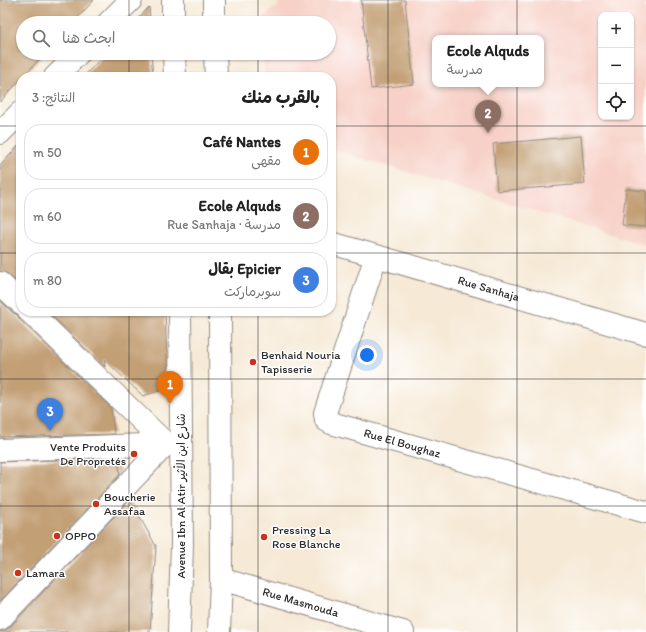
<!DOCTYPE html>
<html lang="ar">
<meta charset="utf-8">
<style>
:root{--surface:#fff;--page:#f2f2f2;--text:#222;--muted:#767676;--line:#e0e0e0;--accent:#c8321e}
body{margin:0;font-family:Itim,"Playpen Sans Arabic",sans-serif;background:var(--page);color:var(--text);direction:rtl}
.controls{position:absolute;right:12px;top:12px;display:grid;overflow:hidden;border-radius:8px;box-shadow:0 1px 3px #0004}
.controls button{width:36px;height:36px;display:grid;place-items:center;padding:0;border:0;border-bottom:1px solid var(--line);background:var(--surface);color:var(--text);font:20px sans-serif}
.you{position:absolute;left:367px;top:355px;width:14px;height:14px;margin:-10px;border:3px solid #fff;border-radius:50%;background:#1a73e8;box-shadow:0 0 0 6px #1a73e833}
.badge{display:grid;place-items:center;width:26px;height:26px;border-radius:50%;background:var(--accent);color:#fff;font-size:13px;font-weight:700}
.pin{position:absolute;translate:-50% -33px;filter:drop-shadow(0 1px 2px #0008)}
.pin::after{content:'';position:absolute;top:21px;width:14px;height:12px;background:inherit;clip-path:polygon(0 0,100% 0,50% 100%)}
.popup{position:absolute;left:432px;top:35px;width:112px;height:52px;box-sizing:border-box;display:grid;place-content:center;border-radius:8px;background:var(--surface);filter:drop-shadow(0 1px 3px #0005);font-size:13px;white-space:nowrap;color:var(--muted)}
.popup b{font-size:15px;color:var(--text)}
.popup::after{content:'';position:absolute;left:50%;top:100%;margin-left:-8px;border:8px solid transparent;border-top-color:var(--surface)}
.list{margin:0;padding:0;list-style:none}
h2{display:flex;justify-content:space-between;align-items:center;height:52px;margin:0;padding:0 16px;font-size:17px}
h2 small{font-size:13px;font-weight:400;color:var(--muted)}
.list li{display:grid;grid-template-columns:26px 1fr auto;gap:12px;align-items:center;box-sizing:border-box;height:56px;margin:0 8px 8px;padding:0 8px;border:1px solid var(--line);border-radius:16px}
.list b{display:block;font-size:15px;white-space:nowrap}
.list p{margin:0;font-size:13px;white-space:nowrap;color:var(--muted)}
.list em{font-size:13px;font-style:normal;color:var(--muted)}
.icon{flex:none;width:22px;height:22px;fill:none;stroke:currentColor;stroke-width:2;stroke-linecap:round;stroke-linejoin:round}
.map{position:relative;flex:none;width:646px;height:632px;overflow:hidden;direction:ltr}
.search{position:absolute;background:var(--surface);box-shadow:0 1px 3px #0004;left:16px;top:16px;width:320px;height:44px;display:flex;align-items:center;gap:10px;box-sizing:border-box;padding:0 14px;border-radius:22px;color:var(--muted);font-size:15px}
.panel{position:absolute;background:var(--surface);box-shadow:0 1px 3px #0004;left:16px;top:72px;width:320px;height:244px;border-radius:16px;direction:rtl}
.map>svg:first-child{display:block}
.built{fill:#f7d1c7;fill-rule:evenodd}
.building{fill:#c29f75}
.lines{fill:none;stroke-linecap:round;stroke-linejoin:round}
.street-casing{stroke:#908a80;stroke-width:24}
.secondary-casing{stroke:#908a80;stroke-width:24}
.street{stroke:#fff;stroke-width:22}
.secondary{stroke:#fff;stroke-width:22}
.grid{fill:none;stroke:#2b2b2b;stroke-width:1;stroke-opacity:0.55}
.poi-dot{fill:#c8321e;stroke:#fff;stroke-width:1.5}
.labels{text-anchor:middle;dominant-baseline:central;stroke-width:3;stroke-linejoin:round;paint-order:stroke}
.street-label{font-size:12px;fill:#2b2b2b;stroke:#fff}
.poi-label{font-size:12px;fill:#2b2b2b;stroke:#fff;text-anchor:start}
</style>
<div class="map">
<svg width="646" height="632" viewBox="0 0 646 632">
<rect width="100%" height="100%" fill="#fff"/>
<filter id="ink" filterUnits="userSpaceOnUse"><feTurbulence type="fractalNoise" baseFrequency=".025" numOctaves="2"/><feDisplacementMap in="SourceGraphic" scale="8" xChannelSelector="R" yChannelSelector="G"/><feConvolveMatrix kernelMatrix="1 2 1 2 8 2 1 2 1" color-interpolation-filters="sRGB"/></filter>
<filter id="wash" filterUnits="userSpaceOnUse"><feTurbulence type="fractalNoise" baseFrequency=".012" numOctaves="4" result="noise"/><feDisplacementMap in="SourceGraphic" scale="16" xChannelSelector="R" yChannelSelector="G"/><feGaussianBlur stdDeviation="0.9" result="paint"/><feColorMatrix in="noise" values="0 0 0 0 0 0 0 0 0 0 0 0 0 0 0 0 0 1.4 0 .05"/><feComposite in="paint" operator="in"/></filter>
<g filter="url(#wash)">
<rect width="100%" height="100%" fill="#f6e9d5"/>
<!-- built -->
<path class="built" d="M278,0h368v245l-315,-96v-72h-66l-2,-24h66v-30h-69l-1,-4 20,-13zM601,15h30v102h-30zM435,38h106v46h-106z"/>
<g id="blocks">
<!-- building -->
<g class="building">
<polygon points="0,0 94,0 73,23 23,23 23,53 45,53 23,77 21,77 21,79 0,102"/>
<polygon points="361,0 405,0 414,84 371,89"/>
<polygon points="149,7 150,23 134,23"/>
<polygon points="106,53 151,53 153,77 83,77"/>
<polygon points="581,136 585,184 497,191 493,144"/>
<polygon points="21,143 21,286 8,274 0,271 0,166"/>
<polygon points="626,189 646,191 646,227 622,225"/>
<polygon points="0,300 12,312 17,315 20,320 111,408 114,434 0,437"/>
<polygon points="47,311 165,311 168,388 143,396 104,359 105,367"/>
<polygon points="118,458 120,474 0,601 0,462"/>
<polygon points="130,500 156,546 150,632 0,632 9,628"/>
</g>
</g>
</g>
<g filter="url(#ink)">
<use href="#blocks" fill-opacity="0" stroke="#908a80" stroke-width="1"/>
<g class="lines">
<!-- street casing -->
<g class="street-casing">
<g id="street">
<polyline points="108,23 131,0"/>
<polyline points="55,77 79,53"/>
<polyline points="0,133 21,112"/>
<path id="s1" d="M331,243l315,91"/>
<path id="s2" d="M376,256l-51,157 1,7 5,3 315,89"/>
<polyline points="0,283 21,303"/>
<polyline points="0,450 175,444"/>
<path id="s3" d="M221,579l182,53"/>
<polyline points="0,619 166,444 29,311"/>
</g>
</g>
<!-- secondary casing -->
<g class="secondary-casing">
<g id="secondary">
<polyline points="173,0 173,23"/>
<polyline points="214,0 214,23"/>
<polyline points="174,53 175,77"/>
<polyline points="215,53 216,77"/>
<polyline points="179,632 182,545 180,311"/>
<polyline points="219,632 221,579 220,311"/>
</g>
</g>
<!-- street -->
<use href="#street" class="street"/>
<!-- secondary -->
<use href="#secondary" class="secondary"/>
</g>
</g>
<!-- grid -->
<path class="grid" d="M129,0v23M258,0v23M388,0v632M517,0v632M129,53v24M258,53v24M0,126h21M331,126h315M0,253h21M331,253h315M129,311v321M258,311v321M0,379h646M0,506h646"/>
<!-- markers -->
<g class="poi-dot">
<circle cx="253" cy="362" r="4"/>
<circle cx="134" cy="454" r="4"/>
<circle cx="96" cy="504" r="4"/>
<circle cx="57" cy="536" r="4"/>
<circle cx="264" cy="537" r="4"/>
<circle cx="18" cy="573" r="4"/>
</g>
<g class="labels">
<!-- street labels -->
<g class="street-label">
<text stroke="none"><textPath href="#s1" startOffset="164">Rue Sanhaja</textPath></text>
<text stroke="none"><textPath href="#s2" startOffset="252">Rue El Boughaz</textPath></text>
<text transform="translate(181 496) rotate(-90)">Avenue Ibn Al Atir شارع ابن الأثير</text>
<text stroke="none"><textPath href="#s3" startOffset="83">Rue Masmouda</textPath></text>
</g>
<!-- poi labels -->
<g class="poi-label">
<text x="261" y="355">Benhaid Nouria<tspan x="261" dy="14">Tapisserie</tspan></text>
<text x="126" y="447" text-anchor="end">Vente Produits<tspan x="126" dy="14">De Propretés</tspan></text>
<text x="104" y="497">Boucherie<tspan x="104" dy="14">Assafaa</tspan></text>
<text x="272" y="530">Pressing La<tspan x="272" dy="14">Rose Blanche</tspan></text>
<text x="65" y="536">OPPO</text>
<text x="26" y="573">Lamara</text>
</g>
</g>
</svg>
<div class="controls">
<button>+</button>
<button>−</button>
<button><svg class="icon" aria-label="locate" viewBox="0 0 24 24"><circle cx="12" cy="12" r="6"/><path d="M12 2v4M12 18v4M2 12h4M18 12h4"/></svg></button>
</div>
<div class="you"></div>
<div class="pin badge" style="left:170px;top:404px;background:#e8710a">1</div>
<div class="pin badge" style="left:488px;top:133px;background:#8d6e63">2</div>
<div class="popup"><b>Ecole Alquds</b>مدرسة</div>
<div class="pin badge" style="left:50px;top:431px;background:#3f7fe0">3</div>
<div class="search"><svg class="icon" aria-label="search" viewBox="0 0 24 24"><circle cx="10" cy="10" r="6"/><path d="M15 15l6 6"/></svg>ابحث هنا</div>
<section class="panel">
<h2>بالقرب منك<small>النتائج: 3</small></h2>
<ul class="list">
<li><span class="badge" style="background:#e8710a">1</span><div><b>Café Nantes</b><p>مقهى</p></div><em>50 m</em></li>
<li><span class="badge" style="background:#8d6e63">2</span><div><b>Ecole Alquds</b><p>مدرسة · Rue Sanhaja</p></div><em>60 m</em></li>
<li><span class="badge" style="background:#3f7fe0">3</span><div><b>Epicier بقال</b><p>سوبرماركت</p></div><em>80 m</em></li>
</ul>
</section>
</div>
